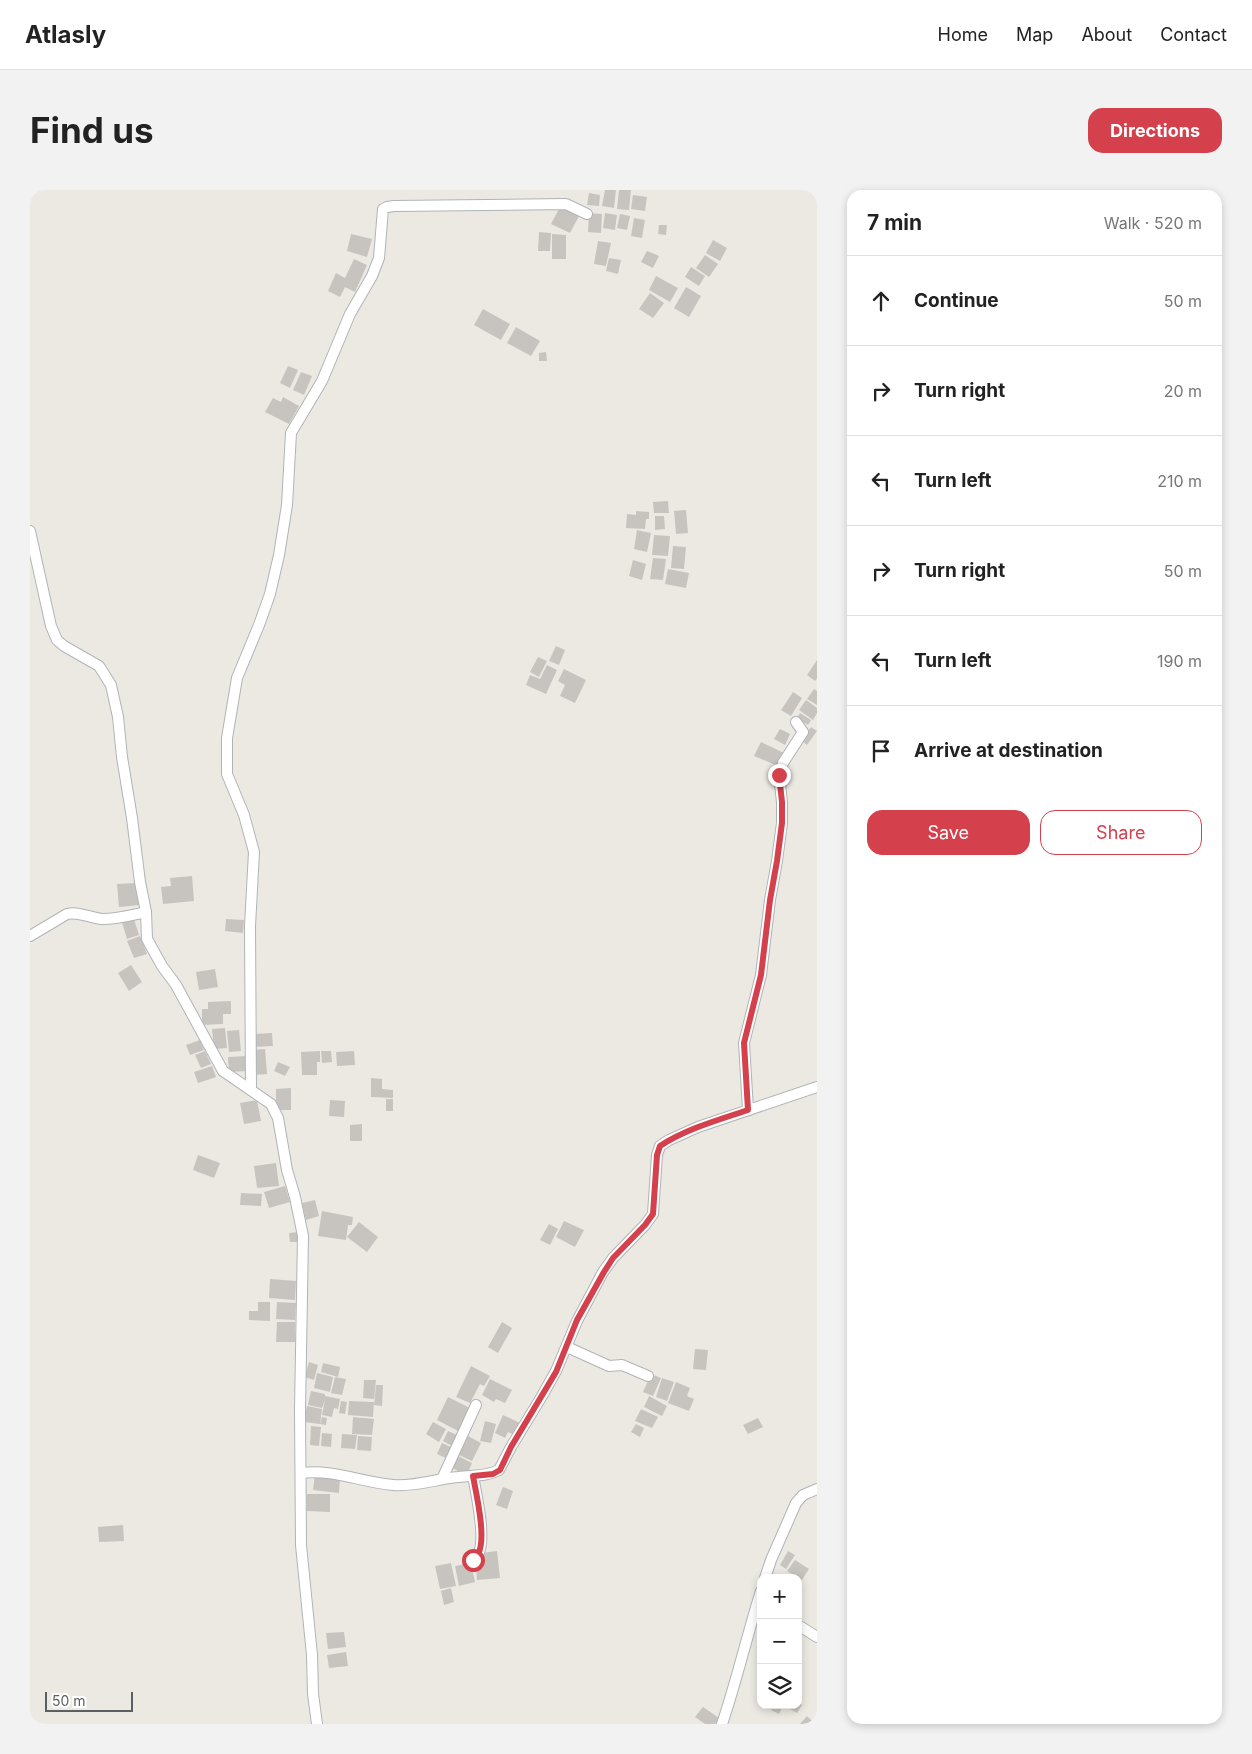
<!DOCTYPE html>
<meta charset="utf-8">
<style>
:root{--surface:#fff;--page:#f2f2f2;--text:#222;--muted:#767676;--line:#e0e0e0;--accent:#d4414d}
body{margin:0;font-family:Inter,sans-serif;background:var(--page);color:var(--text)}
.controls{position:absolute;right:15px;bottom:15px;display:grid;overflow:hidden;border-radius:10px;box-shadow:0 2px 8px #0003}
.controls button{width:45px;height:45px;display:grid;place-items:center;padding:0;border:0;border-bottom:1px solid var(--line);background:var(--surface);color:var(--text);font:25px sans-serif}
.scale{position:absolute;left:15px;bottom:12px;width:88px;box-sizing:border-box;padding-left:5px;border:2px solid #5b5f62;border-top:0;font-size:14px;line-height:18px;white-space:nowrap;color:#5b5f62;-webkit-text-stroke:4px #fff;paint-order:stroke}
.stop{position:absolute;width:15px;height:15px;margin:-11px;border:4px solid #d4414d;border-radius:50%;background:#fff}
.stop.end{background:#d4414d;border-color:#fff;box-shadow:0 1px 5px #0008}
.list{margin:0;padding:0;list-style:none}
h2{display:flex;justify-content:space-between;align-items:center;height:65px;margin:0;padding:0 20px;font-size:21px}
h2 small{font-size:16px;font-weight:400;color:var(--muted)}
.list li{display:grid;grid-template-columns:32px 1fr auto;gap:15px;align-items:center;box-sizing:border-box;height:90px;padding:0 20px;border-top:1px solid var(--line)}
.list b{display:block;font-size:19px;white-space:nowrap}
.list em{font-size:16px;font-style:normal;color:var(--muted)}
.actions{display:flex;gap:10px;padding:15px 20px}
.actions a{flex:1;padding:11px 0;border:1px solid var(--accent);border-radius:15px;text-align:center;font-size:18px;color:var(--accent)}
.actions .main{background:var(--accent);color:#fff}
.icon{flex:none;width:28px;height:28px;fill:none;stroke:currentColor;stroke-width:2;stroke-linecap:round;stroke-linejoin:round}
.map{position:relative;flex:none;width:787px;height:1534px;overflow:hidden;border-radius:15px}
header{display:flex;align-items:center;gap:30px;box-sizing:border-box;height:70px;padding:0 25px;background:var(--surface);border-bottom:1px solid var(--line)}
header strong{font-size:24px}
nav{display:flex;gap:28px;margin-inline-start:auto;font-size:18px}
.intro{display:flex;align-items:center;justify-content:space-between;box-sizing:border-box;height:120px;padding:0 30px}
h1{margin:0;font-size:35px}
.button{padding:12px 22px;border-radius:15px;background:var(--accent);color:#fff;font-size:18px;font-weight:700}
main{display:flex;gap:30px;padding:0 30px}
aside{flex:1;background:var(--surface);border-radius:15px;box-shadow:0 2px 8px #0003}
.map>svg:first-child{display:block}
.building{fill:#c7c4c0}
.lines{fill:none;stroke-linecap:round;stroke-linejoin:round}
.street-casing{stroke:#b0b4b7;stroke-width:12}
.street{stroke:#fff;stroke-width:10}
.route{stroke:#d4414d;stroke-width:6}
</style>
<header>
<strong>Atlasly</strong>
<nav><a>Home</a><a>Map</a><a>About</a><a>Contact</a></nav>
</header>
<div class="intro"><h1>Find us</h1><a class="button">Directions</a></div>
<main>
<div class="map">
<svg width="787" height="1534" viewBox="0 0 787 1534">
<rect width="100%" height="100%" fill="#ece9e3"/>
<!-- building -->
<g class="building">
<polygon points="575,0 586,0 584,18 572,16"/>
<polygon points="589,0 601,0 599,20 587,19"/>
<polygon points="559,3 570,5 569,16 557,15"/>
<polygon points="603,5 617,7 615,21 601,19"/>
<polygon points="530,17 549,26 540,43 521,34"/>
<polygon points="559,23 572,24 571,43 558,42"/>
<polygon points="575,23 587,25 585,40 573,38"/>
<polygon points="590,24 600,26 597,40 587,38"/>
<polygon points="604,28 615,30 612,48 601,46"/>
<polygon points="629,35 637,35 636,45 628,44"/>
<polygon points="509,42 521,43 520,61 508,61"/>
<polygon points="321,44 342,49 337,67 317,61"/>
<polygon points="522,44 536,45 536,69 522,69"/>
<polygon points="683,50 697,58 690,71 676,63"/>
<polygon points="568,51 581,53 576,76 564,74"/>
<polygon points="617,61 629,66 623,78 611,72"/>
<polygon points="675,65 688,74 679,87 666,78"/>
<polygon points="579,68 591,70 588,84 576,81"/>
<polygon points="324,69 337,75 325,102 315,97 310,107 298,101 306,83 315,88"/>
<polygon points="661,77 675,86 669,96 655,87"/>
<polygon points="626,86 648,98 640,112 619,100"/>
<polygon points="656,97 671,106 659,127 644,118"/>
<polygon points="620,103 634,113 623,128 609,119"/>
<polygon points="453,119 480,134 471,150 444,135"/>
<polygon points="486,137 510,151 501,166 477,153"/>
<polygon points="516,162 517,171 509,171 509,163"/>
<polygon points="258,176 268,180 260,198 250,193"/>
<polygon points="271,182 282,186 274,205 263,200"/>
<polygon points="253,207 269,216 259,234 235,222 243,208 251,212"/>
<polygon points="638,311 639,323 624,323 623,312"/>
<polygon points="656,320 658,343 646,344 644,321"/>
<polygon points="606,321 619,322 619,329 616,329 615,339 596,338 597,324 606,325"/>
<polygon points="625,326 634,326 635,339 625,340"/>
<polygon points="607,340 621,343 617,362 604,359"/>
<polygon points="624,345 640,346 638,366 622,365"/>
<polygon points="643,356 656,357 654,379 641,378"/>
<polygon points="623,368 636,369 633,390 620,389"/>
<polygon points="603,370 616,374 612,390 599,386"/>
<polygon points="638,379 659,383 656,398 635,394"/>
<polygon points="526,456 535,460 529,475 519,471"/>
<polygon points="508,467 517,471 509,487 500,482"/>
<polygon points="787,470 787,489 785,491 777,485"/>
<polygon points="517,475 527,480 516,504 496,495 500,485 510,489"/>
<polygon points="534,479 556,490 545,513 530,506 535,495 528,491"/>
<polygon points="784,499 787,501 787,515 777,509"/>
<polygon points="763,502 772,508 761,526 751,520"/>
<polygon points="776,510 787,518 787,523 783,530 769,520"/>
<polygon points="770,523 781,530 778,535 767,528"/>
<polygon points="781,537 787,541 777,555 771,550"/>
<polygon points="750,539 760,544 755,555 744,549"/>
<polygon points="731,552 754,563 748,576 724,566"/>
<polygon points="162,686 164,711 133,714 131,697 141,696 140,688"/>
<polygon points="107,693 109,715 89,717 87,694"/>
<polygon points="103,726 109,745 97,749 91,729"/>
<polygon points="196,729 214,730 213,743 195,741"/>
<polygon points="110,746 117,764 104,768 97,751"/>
<polygon points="101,775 112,792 99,801 88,783"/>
<polygon points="185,779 188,797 169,800 166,782"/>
<polygon points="201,811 201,824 193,824 193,834 172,835 172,819 178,819 178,812"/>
<polygon points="195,838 197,858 184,859 182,839"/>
<polygon points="209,840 211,861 199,862 197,841"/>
<polygon points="242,843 243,856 224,857 224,844"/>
<polygon points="170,850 174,860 160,865 156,855"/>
<polygon points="235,859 237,884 224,885 222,860"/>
<polygon points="175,861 181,874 171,878 165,865"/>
<polygon points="290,861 290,872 287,872 287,885 272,885 271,862"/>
<polygon points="291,861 301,861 302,872 292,873"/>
<polygon points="324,861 325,875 307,876 306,862"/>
<polygon points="217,866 218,881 199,882 198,867"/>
<polygon points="248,872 260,877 255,886 244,881"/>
<polygon points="182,876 186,887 168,893 164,882"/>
<polygon points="341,888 352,889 352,899 363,900 363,908 341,907"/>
<polygon points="261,898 261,920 246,920 246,899"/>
<rect x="356" y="909" width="7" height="12"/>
<polygon points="227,910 231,931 214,934 210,913"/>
<polygon points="300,910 315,911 314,927 299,926"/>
<polygon points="332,934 332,951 320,951 320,935"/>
<polygon points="168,965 190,973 184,988 163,980"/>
<polygon points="246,973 249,996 227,998 224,976"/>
<polygon points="255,996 260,1012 239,1018 234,1002"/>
<polygon points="211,1003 232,1004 231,1016 210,1015"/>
<polygon points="285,1010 289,1026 276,1030 272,1013"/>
<polygon points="292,1021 323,1027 322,1035 318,1035 316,1050 288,1046"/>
<polygon points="534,1031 554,1040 545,1057 526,1047"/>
<polygon points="329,1032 348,1047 337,1062 317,1047"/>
<polygon points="519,1034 528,1039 520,1055 510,1050"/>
<polygon points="269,1042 269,1052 260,1052 259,1043"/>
<polygon points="240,1089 266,1091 265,1110 239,1108"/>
<polygon points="228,1112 240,1112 240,1131 219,1130 219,1121 228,1121"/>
<polygon points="247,1112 266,1113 265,1130 246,1129"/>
<polygon points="247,1132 265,1132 265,1152 246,1152"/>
<polygon points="472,1132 482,1138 468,1163 458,1157"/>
<polygon points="665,1159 678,1160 676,1180 663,1179"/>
<polygon points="279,1172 288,1175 284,1190 275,1187"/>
<polygon points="293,1173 310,1177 308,1187 291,1182"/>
<polygon points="441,1176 460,1186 454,1196 450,1194 440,1213 426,1207"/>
<polygon points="287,1183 303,1187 300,1202 284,1198"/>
<polygon points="621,1184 631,1188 623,1206 613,1202"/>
<polygon points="305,1187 316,1189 312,1205 301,1203"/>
<polygon points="632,1188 644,1192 637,1211 626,1207"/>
<polygon points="460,1189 482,1200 475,1213 466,1209 464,1212 452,1205"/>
<polygon points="334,1190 346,1190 344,1209 333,1208"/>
<polygon points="646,1192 660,1198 657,1206 664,1209 659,1221 638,1213"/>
<polygon points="346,1195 353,1195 352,1216 344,1215"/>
<polygon points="281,1201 295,1204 295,1206 310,1209 308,1219 304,1218 302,1227 292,1225 295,1210 292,1218 278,1215"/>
<polygon points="619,1206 637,1216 632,1226 614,1217"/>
<polygon points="418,1207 442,1219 430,1242 407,1230"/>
<polygon points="311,1211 317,1212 315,1224 309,1223"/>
<polygon points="319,1211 344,1212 343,1227 318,1225"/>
<polygon points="277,1216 292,1219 290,1234 274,1232"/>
<polygon points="611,1219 628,1227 622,1238 605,1231"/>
<polygon points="473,1225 492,1234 486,1246 478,1242 475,1248 465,1243"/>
<polygon points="292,1227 297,1228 296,1235 290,1234"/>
<polygon points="323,1227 344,1229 342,1245 322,1244"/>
<polygon points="728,1228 733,1237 718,1244 713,1235"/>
<polygon points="455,1231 466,1234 461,1253 450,1251"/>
<polygon points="403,1232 416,1239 409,1252 396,1244"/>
<polygon points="606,1234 614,1238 610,1247 601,1242"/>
<polygon points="281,1236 291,1237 289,1256 280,1255"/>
<polygon points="418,1241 429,1246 424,1257 413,1251"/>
<polygon points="292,1243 302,1244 301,1257 291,1256"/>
<polygon points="312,1244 327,1245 325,1259 311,1258"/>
<polygon points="436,1245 451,1253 442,1271 427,1264"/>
<polygon points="328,1246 342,1247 341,1261 327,1260"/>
<polygon points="412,1253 423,1258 418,1269 407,1264"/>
<polygon points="426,1265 442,1273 437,1285 420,1277"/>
<polygon points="285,1284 310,1287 309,1303 283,1300"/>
<polygon points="473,1297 483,1301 477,1319 466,1315"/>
<polygon points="277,1304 300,1304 300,1322 277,1321"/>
<polygon points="93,1335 94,1351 69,1352 68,1337"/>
<polygon points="467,1361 470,1388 447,1390 446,1375 453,1374 452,1363"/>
<polygon points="758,1361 765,1365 756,1379 750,1375"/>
<polygon points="765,1370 779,1379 772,1390 757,1381"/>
<polygon points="421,1373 426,1396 410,1399 405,1376"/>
<polygon points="441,1373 445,1392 429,1396 425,1376"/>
<polygon points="421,1398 424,1412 414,1415 411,1401"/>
<polygon points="314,1442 316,1457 298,1459 296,1443"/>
<polygon points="316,1462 318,1476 299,1478 297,1465"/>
<polygon points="768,1513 772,1515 767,1523 760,1519 763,1515 768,1515"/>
<polygon points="743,1515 753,1515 749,1524 741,1520"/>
<polygon points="673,1517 689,1528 685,1534 675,1534 665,1527"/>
<polygon points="777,1526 785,1534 770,1534"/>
</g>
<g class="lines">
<!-- street casing -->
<g class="street-casing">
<g id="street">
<polyline points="0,341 21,436 27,450 34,456 69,476 81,495 88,527 92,567 102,628 110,692 116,722 117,749 132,776 146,795 193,881 241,914 248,928 257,980 265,1007 273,1046 270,1220 271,1355 282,1465 283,1504 287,1534"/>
<path d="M0,746l37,-22c12,-3 23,4 35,5 15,0 30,-4 44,-7"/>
<polyline points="221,900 220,736 224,662 214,625 197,584 197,548 207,488 229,435 240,404 249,365 257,315 261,243 292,191 320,124 342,86 349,68 353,19 357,17 364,16 536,14 557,24"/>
<polyline points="718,920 714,853 731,785 740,710 747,671 752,633 752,612 749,585 753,573 773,542 766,532"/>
<polyline points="537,1157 579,1176 592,1175 618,1186"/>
<path d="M271,1283c32,-4 60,9 92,12 22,2 43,-6 65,-8 14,-2 28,0 41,-7l12,-23 31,-51 14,-25 21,-50 26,-49 10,-14 32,-33 8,-11 4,-59 3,-9 9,-6 29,-13 119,-40"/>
<path d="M443,1286c3,17 14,64 5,78 -1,2 -3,4 -5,6"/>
<polyline points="412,1289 446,1215"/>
<polyline points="735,1388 741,1370 766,1313 773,1305 787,1299"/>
<polyline points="768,1435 787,1447"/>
<path d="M692,1534c15,-44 25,-89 39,-133"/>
</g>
</g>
<!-- street -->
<use href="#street" class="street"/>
</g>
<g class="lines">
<!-- route -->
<path class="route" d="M443,1370c2,-2 4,-4 5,-6 9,-15 -2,-61 -5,-78l20,-2 7,-4 11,-23 45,-75 21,-52 27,-48 9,-14 32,-33 8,-11 4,-59 3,-9c26,-17 58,-26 88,-36l-4,-67 17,-68 9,-75 7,-39 5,-38v-21l-3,-27"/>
</g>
</svg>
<div class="controls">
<button>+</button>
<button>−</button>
<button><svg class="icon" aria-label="layers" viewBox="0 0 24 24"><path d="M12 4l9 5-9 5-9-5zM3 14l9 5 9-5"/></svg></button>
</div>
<div class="scale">50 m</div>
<div class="stop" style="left:443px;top:1370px"></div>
<div class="stop end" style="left:749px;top:585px"></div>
</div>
<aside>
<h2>7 min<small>Walk · 520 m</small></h2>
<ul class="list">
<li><svg class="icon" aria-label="ahead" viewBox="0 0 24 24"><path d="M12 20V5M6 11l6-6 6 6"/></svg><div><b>Continue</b></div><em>50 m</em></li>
<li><svg class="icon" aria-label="right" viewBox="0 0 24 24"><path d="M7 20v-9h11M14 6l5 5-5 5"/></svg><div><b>Turn right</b></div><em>20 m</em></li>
<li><svg class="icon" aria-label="left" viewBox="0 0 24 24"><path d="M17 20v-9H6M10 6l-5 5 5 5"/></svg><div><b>Turn left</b></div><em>210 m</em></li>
<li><svg class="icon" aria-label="right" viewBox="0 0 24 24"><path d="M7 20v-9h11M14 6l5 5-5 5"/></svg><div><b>Turn right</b></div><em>50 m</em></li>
<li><svg class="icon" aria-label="left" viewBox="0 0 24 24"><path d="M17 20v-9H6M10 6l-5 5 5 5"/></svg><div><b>Turn left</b></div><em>190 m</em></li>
<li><svg class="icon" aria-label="arrive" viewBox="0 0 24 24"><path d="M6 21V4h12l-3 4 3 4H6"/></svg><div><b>Arrive at destination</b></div></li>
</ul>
<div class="actions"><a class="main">Save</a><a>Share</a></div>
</aside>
</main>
